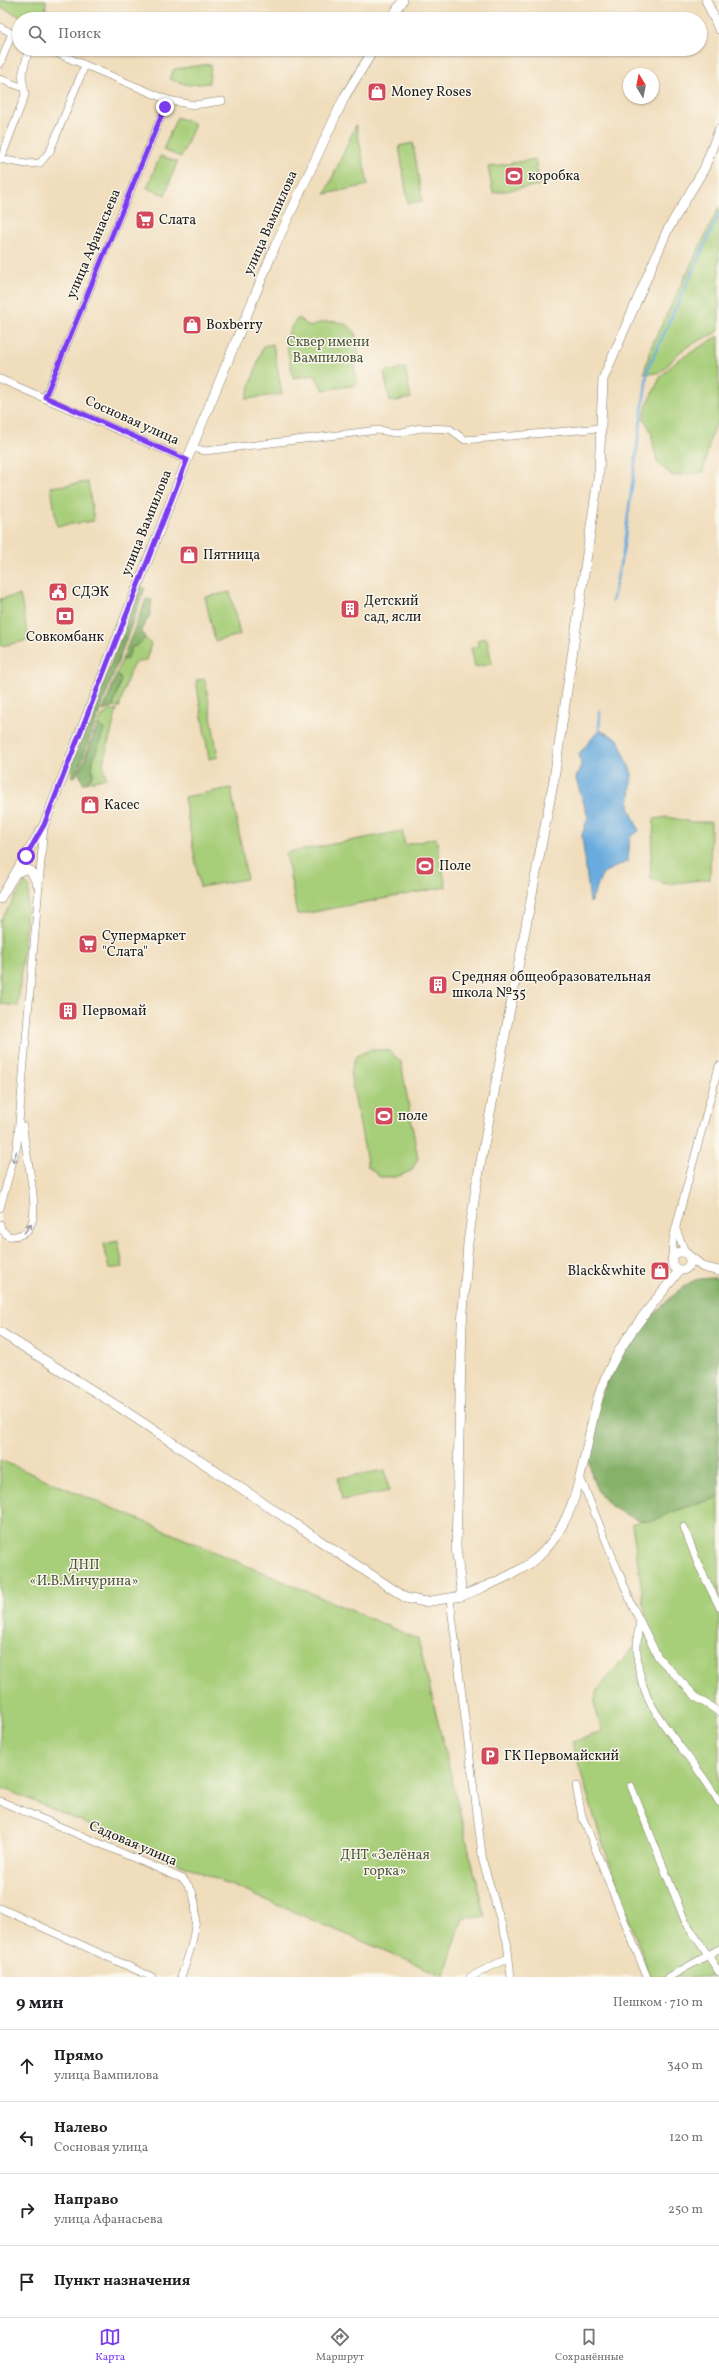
<!DOCTYPE html>
<html lang="ru">
<meta charset="utf-8">
<style>
:root{--surface:#fff;--page:#f2f2f2;--text:#202124;--muted:#757577;--line:#e0e0e0;--accent:#7c3aed}
body{margin:0;font-family:Vollkorn,serif;background:var(--page);color:var(--text)}
.compass{position:absolute;left:623px;top:68px;width:36px;height:36px;border-radius:50%;background:var(--surface);box-shadow:0 1px 3px #0004;rotate:350deg}
.stop{position:absolute;width:12px;height:12px;margin:-9px;border:3px solid #7c3aed;border-radius:50%;background:#fff}
.stop.end{background:#7c3aed;border-color:#fff;box-shadow:0 1px 4px #0008}
.list{margin:0;padding:0;list-style:none}
h2{display:flex;justify-content:space-between;align-items:center;height:52px;margin:0;padding:0 16px;font-size:17px}
h2 small{font-size:13px;font-weight:400;color:var(--muted)}
.list li{display:grid;grid-template-columns:26px 1fr auto;gap:12px;align-items:center;box-sizing:border-box;height:72px;padding:0 16px;border-top:1px solid var(--line)}
.list b{display:block;font-size:15px;white-space:nowrap}
.list p{margin:0;font-size:13px;white-space:nowrap;color:var(--muted)}
.list em{font-size:13px;font-style:normal;color:var(--muted)}
.icon{flex:none;width:22px;height:22px;fill:none;stroke:currentColor;stroke-width:2;stroke-linecap:round;stroke-linejoin:round}
.map{position:relative;flex:none;width:719px;height:1977px;overflow:hidden}
.search{position:absolute;background:var(--surface);box-shadow:0 1px 3px #0004;left:12px;right:12px;top:12px;height:44px;display:flex;align-items:center;gap:10px;box-sizing:border-box;padding:0 14px;border-radius:22px;color:var(--muted);font-size:15px}
.sheet{height:340px;background:var(--surface)}
nav{display:flex;justify-content:space-around;align-items:center;box-sizing:border-box;height:56px;border-top:1px solid var(--line);background:var(--surface);font-size:11px;color:var(--muted)}
nav a{display:grid;justify-items:center;gap:2px}
nav .on{color:var(--accent)}
.map>svg:first-child{display:block}
.green{fill:#a7ce79;stroke:#62754a}
.forest{fill:#85b169;stroke:#506642}
.water{fill:#69abde;stroke:#42647d}
.lines{fill:none;stroke-linecap:round;stroke-linejoin:round}
.stream{stroke:#69abde;stroke-width:2.5}
.minor-casing{stroke:#867c6c;stroke-width:8}
.tertiary-casing{stroke:#867c6c;stroke-width:10}
.minor{stroke:#fff;stroke-width:7}
.tertiary{stroke:#fff;stroke-width:9}
.oneway{stroke:#999}
.route{stroke:#7c3aed;stroke-width:5}
.labels{text-anchor:middle;dominant-baseline:central;stroke-width:3;stroke-linejoin:round;paint-order:stroke}
.poi-label{font-size:14px;fill:#1c1c1c;stroke:#fbf7ec;text-anchor:start}
.street-label{font-size:14px;fill:#1c1c1c;stroke:#fbf7ec}
.park-label{font-size:14px;fill:#4d5a3d;stroke:#fbf7ec}
</style>
<div class="map">
<svg width="719" height="1977" viewBox="0 0 719 1977">
<rect width="100%" height="100%" fill="#fbf7ec"/>
<filter id="ink" filterUnits="userSpaceOnUse"><feTurbulence type="fractalNoise" baseFrequency=".025" numOctaves="2"/><feDisplacementMap in="SourceGraphic" scale="8" xChannelSelector="R" yChannelSelector="G"/><feConvolveMatrix kernelMatrix="1 2 1 2 8 2 1 2 1" color-interpolation-filters="sRGB"/></filter>
<filter id="wash" filterUnits="userSpaceOnUse"><feTurbulence type="fractalNoise" baseFrequency=".012" numOctaves="4" result="noise"/><feDisplacementMap in="SourceGraphic" scale="16" xChannelSelector="R" yChannelSelector="G"/><feGaussianBlur stdDeviation="0.9" result="paint"/><feColorMatrix in="noise" values="0 0 0 0 0 0 0 0 0 0 0 0 0 0 0 0 0 1.4 0 .05"/><feComposite in="paint" operator="in"/></filter>
<g filter="url(#wash)">
<rect width="100%" height="100%" fill="#f0ddbc"/>
<!-- green -->
<g class="green">
<polygon points="0,0 46,0 45,19 26,19 0,7"/>
<polygon points="211,64 209,83 188,85 169,79 174,69"/>
<polygon points="177,117 195,124 181,157 163,150"/>
<polygon points="356,125 368,185 325,194"/>
<polygon points="413,143 422,201 408,203 399,146"/>
<polygon points="160,156 177,162 165,195 147,188"/>
<polygon points="535,159 540,185 493,193 488,167"/>
<path d="M719,207v124c-12,7 -29,12 -39,21 -13,11 -13,24 -36,21l7,-26z"/>
<path d="M298,318l12,9c12,-7 34,-9 44,4 4,7 4,21 6,28l-6,8 3,18 -34,5 -8,-15 -22,3c-3,-24 -14,-39 5,-60z"/>
<polygon points="719,336 719,418 711,436 703,472 673,476 657,462 651,432 644,418 647,405 661,376 678,360"/>
<polygon points="273,344 282,394 246,399 263,346"/>
<polygon points="405,368 411,398 390,402 384,372"/>
<polygon points="88,482 94,521 57,526 51,487"/>
<polygon points="230,592 240,635 215,641 205,597"/>
<polygon points="20,595 29,640 1,646 0,599"/>
<polygon points="145,638 151,644 146,660 135,663 130,670 119,708 113,707 120,680 117,673 122,660 127,659 132,647 138,645"/>
<polygon points="485,638 487,639 492,664 475,667 471,648 478,646 477,640"/>
<polygon points="205,679 218,757 209,759 196,680"/>
<polygon points="111,710 117,710 103,763 106,778 86,783 93,775 92,763 104,729 98,724 102,716"/>
<polygon points="231,788 247,879 200,887 184,797"/>
<path d="M667,817l25,5h19l-1,57 -44,5 -15,-5c-2,-21 3,-40 3,-60z"/>
<polygon points="402,831 405,845 436,838 446,887 297,915 286,853"/>
<polygon points="25,882 29,887 18,1006 0,1004 0,921"/>
<polygon points="372,1049 390,1051 401,1062 418,1159 411,1171 396,1177 380,1177 368,1167 350,1073 356,1056"/>
<polygon points="118,1241 123,1267 109,1269 104,1244"/>
<polygon points="0,1460 418,1639 485,1917 463,1917 444,1976 0,1787"/>
<polygon points="385,1470 389,1491 342,1500 338,1478"/>
<polygon points="719,1492 719,1977 650,1977 597,1827 572,1742 602,1732 594,1703 598,1689 648,1631 632,1524"/>
</g>
<!-- forest -->
<g class="forest">
<polygon points="141,586 145,588 76,776 73,777 71,767"/>
<polygon points="146,599 152,600 150,615 141,630 145,638 138,645 132,647 127,659 122,660"/>
<polygon points="117,673 121,680 113,707 103,711"/>
<polygon points="98,724 104,729 92,763 93,775 86,783 83,783 79,773"/>
<path d="M719,1278v220c-17,4 -33,9 -49,15 -6,2 -14,8 -20,8 -9,1 -24,-6 -31,-10 -46,-24 -28,-91 -13,-129 11,-26 63,-91 89,-102 7,-2 17,-2 24,-2z"/>
</g>
<!-- water -->
<polygon class="water" points="599,730 618,739 632,774 629,807 639,831 630,837 628,861 603,873 590,903 582,835 588,817 576,779 581,764 579,754"/>
<g class="lines">
<!-- stream -->
<g class="stream">
<polyline points="612,602 623,552 648,368 719,214"/>
<polyline points="599,730 600,711"/>
</g>
</g>
</g>
<g filter="url(#ink)">
<g class="lines">
<!-- minor casing -->
<g class="minor-casing">
<g id="minor">
<polyline points="0,27 19,37"/>
<polyline points="47,49 168,100 194,105 222,101"/>
<polyline points="0,64 12,33"/>
<polyline points="0,79 24,88"/>
<polyline points="0,159 26,164 40,163 50,151 85,65"/>
<polyline points="1,159 25,95 22,75 29,49"/>
<polyline points="0,379 187,460"/>
<polyline points="45,397 168,100"/>
<polyline points="193,448 205,451 378,430 397,433 421,428 450,429 465,440 601,428"/>
<polyline points="0,1208 17,1146 44,826"/>
<path d="M0,1224l1,5 7,7c11,1 20,-2 24,-14 7,-18 -8,-74 -9,-96"/>
<polyline points="676,1229 686,1254"/>
<polyline points="672,1256 673,1239 678,1219 719,1066"/>
<polyline points="580,1477 633,1607 658,1657 697,1698 719,1712"/>
<polyline points="684,1527 698,1564 719,1606"/>
<polyline points="450,1599 483,1862 507,1942 511,1977"/>
<path d="M640,1621c-18,81 44,118 79,181"/>
<polyline points="576,1786 582,1816 647,1977"/>
<polyline points="631,1786 685,1921 719,1972"/>
<path d="M0,1801l183,78c3,4 9,10 10,15 8,26 -3,59 -12,83"/>
<polyline points="0,1908 152,1977"/>
<polyline points="470,1977 508,1958"/>
<polyline points="669,1977 719,1949"/>
</g>
</g>
<!-- tertiary casing -->
<g class="tertiary-casing">
<g id="tertiary">
<polyline points="706,0 719,29"/>
<polyline points="391,19 403,0"/>
<polyline points="16,873 25,869 31,871 38,885"/>
<polyline points="0,899 44,825 187,460 276,244 345,96 374,49"/>
<circle cx="681" cy="1261" r="9"/>
<polyline points="689,1256 703,1267 719,1271"/>
<polyline points="0,1332 119,1407 406,1598 425,1602 462,1596 456,1547 462,1325 468,1243 476,1187 554,779 599,472 603,379 667,231 704,169 719,130"/>
<path d="M462,1596c26,-11 63,-24 82,-45 40,-43 39,-106 56,-159 15,-46 49,-83 79,-121"/>
</g>
</g>
<!-- minor -->
<use href="#minor" class="minor"/>
<!-- tertiary -->
<use href="#tertiary" class="tertiary"/>
</g>
<!-- one-way arrows -->
<defs><path id="oneway-shaft" d="M-6 0H5M1.5-3L5.5 0L1.5 3" fill="none" stroke-width="1.6" stroke-linecap="round" stroke-linejoin="round"/></defs>
<g class="oneway">
<use href="#oneway-shaft" transform="translate(15 1157) rotate(105)"/>
<use href="#oneway-shaft" transform="translate(28 1228) rotate(-53)"/>
</g>
</g>
<g class="lines" filter="url(#ink)">
<!-- route -->
<polyline class="route" points="26,856 44,825 187,460 45,397 165,107"/>
</g>
<!-- icons -->
<defs>
<g id="shop-square" transform="scale(1)"><rect x="-9" y="-9" width="18" height="18" rx="4" fill="#d1495b" stroke="#fbf7ec"/><path d="M-5-2.5h2.3a2.7 3.5 0 0 1 5.4 0H5L5.5 6h-11ZM-1.5-2.5h3a1.5 2.3 0 0 0-3 0Z" fill="#fff"/></g>
<g id="stadium-square" transform="scale(1)"><rect x="-9" y="-9" width="18" height="18" rx="4" fill="#d1495b" stroke="#fbf7ec"/><path d="M0-5a6.5 5 0 1 0 0 10a6.5 5 0 1 0 0-10ZM-3.5-1.8h7v3.6h-7Z" fill="#fff"/></g>
<g id="supermarket-square" transform="scale(1)"><rect x="-9" y="-9" width="18" height="18" rx="4" fill="#d1495b" stroke="#fbf7ec"/><path d="M-6-5.5h2.5l.6 2H6L4.5 2H-2.5L-4.4-4H-6ZM-1.5 3.2a1.3 1.3 0 1 0 .1 0ZM3 3.2a1.3 1.3 0 1 0 .1 0Z" fill="#fff"/></g>
<g id="civic-square" transform="scale(1)"><rect x="-9" y="-9" width="18" height="18" rx="4" fill="#d1495b" stroke="#fbf7ec"/><path d="M-.6-6.5H3V-4.5H.6V-3L4-1V1h2V6H-6V1h2V-1L-.6-3ZM-1.2 2.5V6h2.4V2.5Z" fill="#fff"/></g>
<g id="building-square" transform="scale(1)"><rect x="-9" y="-9" width="18" height="18" rx="4" fill="#d1495b" stroke="#fbf7ec"/><path d="M-4-6H4V6H1V3H-1V6H-4ZM-2.5-4.3h1.7v1.8h-1.7ZM.8-4.3h1.7v1.8H.8ZM-2.5-1h1.7V.8h-1.7ZM.8-1h1.7V.8H.8Z" fill="#fff"/></g>
<g id="bank-square" transform="scale(1)"><rect x="-9" y="-9" width="18" height="18" rx="4" fill="#d1495b" stroke="#fbf7ec"/><path d="M-6-4H6V4H-6ZM0-2.3a2.3 2.3 0 1 0 0 4.6a2.3 2.3 0 1 0 0-4.6Z" fill="#fff"/></g>
<g id="parking-square" transform="scale(1)"><rect x="-9" y="-9" width="18" height="18" rx="4" fill="#d1495b" stroke="#fbf7ec"/><path d="M-3.5-5.5H1a3.5 3.5 0 0 1 0 7H-1V5.5H-3.5ZM-1-3.4V-.6H.8a1.4 1.4 0 0 0 0-2.8Z" fill="#fff"/></g>
</defs>
<g fill-rule="evenodd">
<use href="#shop-square" x="377" y="92"/>
<use href="#stadium-square" x="514" y="176"/>
<use href="#supermarket-square" x="145" y="220"/>
<use href="#shop-square" x="192" y="325"/>
<use href="#shop-square" x="189" y="555"/>
<use href="#civic-square" x="58" y="592"/>
<use href="#building-square" x="350" y="609"/>
<use href="#bank-square" x="65" y="616"/>
<use href="#shop-square" x="90" y="805"/>
<use href="#stadium-square" x="425" y="866"/>
<use href="#supermarket-square" x="88" y="944"/>
<use href="#building-square" x="438" y="985"/>
<use href="#building-square" x="68" y="1011"/>
<use href="#stadium-square" x="384" y="1116"/>
<use href="#shop-square" x="660" y="1271"/>
<use href="#parking-square" x="490" y="1756"/>
</g>
<g class="labels">
<!-- poi labels -->
<g class="poi-label">
<text x="391" y="92">Money Roses</text>
<text x="528" y="176">коробка</text>
<text x="159" y="220">Слата</text>
<text x="206" y="325">Boxberry</text>
<text x="203" y="555">Пятница</text>
<text x="72" y="592">СДЭК</text>
<text x="364" y="601">Детский<tspan x="364" dy="16">сад, ясли</tspan></text>
<text x="65" y="637" text-anchor="middle">Совкомбанк</text>
<text x="104" y="805">Касес</text>
<text x="439" y="866">Поле</text>
<text x="102" y="936">Супермаркет<tspan x="102" dy="16">"Слата"</tspan></text>
<text x="452" y="977">Средняя общеобразовательная<tspan x="452" dy="16">школа №35</tspan></text>
<text x="82" y="1011">Первомай</text>
<text x="398" y="1116">поле</text>
<text x="646" y="1271" text-anchor="end">Black&amp;white</text>
<text x="504" y="1756">ГК Первомайский</text>
</g>
<!-- street labels -->
<g class="street-label">
<text transform="translate(271 223) rotate(-66)">улица Вампилова</text>
<text transform="translate(94 244) rotate(-67)">улица Афанасьева</text>
<text transform="translate(132 421) rotate(24)">Сосновая улица</text>
<text transform="translate(147 523) rotate(-68)">улица Вампилова</text>
<text transform="translate(133 1844) rotate(23)">Садовая улица</text>
</g>
<!-- park labels -->
<g class="park-label">
<text x="328" y="342">Сквер имени<tspan x="328" dy="16">Вампилова</tspan></text>
<text x="84" y="1565">ДНП<tspan x="84" dy="16">«И.В.Мичурина»</tspan></text>
<text x="385" y="1855">ДНТ «Зелёная<tspan x="385" dy="16">горка»</tspan></text>
</g>
</g>
</svg>
<svg class="compass" viewBox="-18 -18 36 36"><path d="M0-13l5 13h-10z" fill="#e53935"/><path d="M0 13l5-13h-10z" fill="#757577"/></svg>
<div class="stop" style="left:26px;top:856px"></div>
<div class="stop end" style="left:165px;top:107px"></div>
<div class="search"><svg class="icon" aria-label="search" viewBox="0 0 24 24"><circle cx="10" cy="10" r="6"/><path d="M15 15l6 6"/></svg>Поиск</div>
</div>
<section class="sheet">
<h2>9 мин<small>Пешком · 710 m</small></h2>
<ul class="list">
<li><svg class="icon" aria-label="ahead" viewBox="0 0 24 24"><path d="M12 20V5M6 11l6-6 6 6"/></svg><div><b>Прямо</b><p>улица Вампилова</p></div><em>340 m</em></li>
<li><svg class="icon" aria-label="left" viewBox="0 0 24 24"><path d="M17 20v-9H6M10 6l-5 5 5 5"/></svg><div><b>Налево</b><p>Сосновая улица</p></div><em>120 m</em></li>
<li><svg class="icon" aria-label="right" viewBox="0 0 24 24"><path d="M7 20v-9h11M14 6l5 5-5 5"/></svg><div><b>Направо</b><p>улица Афанасьева</p></div><em>250 m</em></li>
<li><svg class="icon" aria-label="arrive" viewBox="0 0 24 24"><path d="M6 21V4h12l-3 4 3 4H6"/></svg><div><b>Пункт назначения</b></div></li>
</ul>
</section>
<nav>
<a class="on"><svg class="icon" aria-label="map" viewBox="0 0 24 24"><path d="M3 6l6-2 6 2 6-2v14l-6 2-6-2-6 2zM9 4v14M15 6v14"/></svg>Карта</a>
<a><svg class="icon" aria-label="directions" viewBox="0 0 24 24"><path d="M12 3l9 9-9 9-9-9zM9 14v-3h6M13 9l2 2-2 2"/></svg>Маршрут</a>
<a><svg class="icon" aria-label="saved" viewBox="0 0 24 24"><path d="M7 4h10v16l-5-4-5 4z"/></svg>Сохранённые</a>
</nav>
